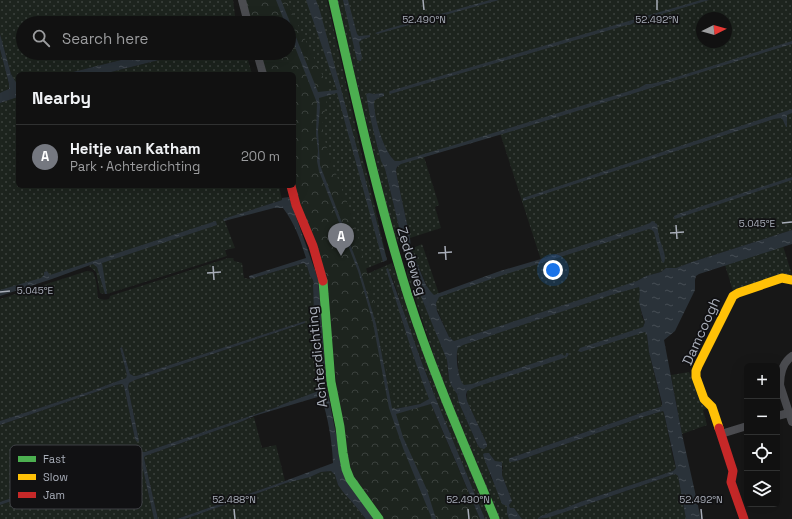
<!DOCTYPE html>
<meta charset="utf-8">
<style>
:root{--surface:#111;--page:#1a1a1a;--text:#f1f3f6;--muted:#9c9d9f;--line:#303131;--accent:#757880}
body{margin:0;font-family:"Space Grotesk",sans-serif;background:var(--page);color:var(--text)}
.controls{position:absolute;right:12px;bottom:12px;display:grid;overflow:hidden;border-radius:6px;box-shadow:0 4px 16px #0002}
.controls button{width:36px;height:36px;display:grid;place-items:center;padding:0;border:0;border-bottom:1px solid var(--line);background:var(--surface);color:var(--text);font:20px sans-serif}
.compass{position:absolute;left:696px;top:12px;width:36px;height:36px;border-radius:50%;background:var(--surface);box-shadow:0 4px 16px #0002;rotate:85deg}
.you{position:absolute;left:553px;top:270px;width:14px;height:14px;margin:-10px;border:3px solid #fff;border-radius:50%;background:#1a73e8;box-shadow:0 0 0 6px #1a73e833}
.badge{display:grid;place-items:center;width:26px;height:26px;border-radius:50%;background:var(--accent);color:#fff;font-size:13px;font-weight:700}
.pin{position:absolute;translate:-50% -33px;filter:drop-shadow(0 1px 2px #0008)}
.pin::after{content:'';position:absolute;top:21px;width:14px;height:12px;background:inherit;clip-path:polygon(0 0,100% 0,50% 100%)}
.list{margin:0;padding:0;list-style:none}
h2{display:flex;justify-content:space-between;align-items:center;height:52px;margin:0;padding:0 16px;font-size:17px}
h2 small{font-size:13px;font-weight:400;color:var(--muted)}
.list li{display:grid;grid-template-columns:26px 1fr auto;gap:12px;align-items:center;box-sizing:border-box;height:64px;padding:0 16px;border-top:1px solid var(--line)}
.list b{display:block;font-size:15px;white-space:nowrap}
.list p{margin:0;font-size:13px;white-space:nowrap;color:var(--muted)}
.list em{font-size:13px;font-style:normal;color:var(--muted)}
.icon{flex:none;width:22px;height:22px;fill:none;stroke:currentColor;stroke-width:2;stroke-linecap:round;stroke-linejoin:round}
.map{position:relative;flex:none;width:792px;height:519px;overflow:hidden}
.search{position:absolute;background:var(--surface);box-shadow:0 4px 16px #0002;left:16px;top:16px;width:280px;height:44px;display:flex;align-items:center;gap:10px;box-sizing:border-box;padding:0 14px;border-radius:22px;color:var(--muted);font-size:15px}
.panel{position:absolute;background:var(--surface);box-shadow:0 4px 16px #0002;left:16px;top:72px;width:280px;height:116px;border-radius:6px}
.map>svg:first-child{display:block}
.grass{fill:url(#grass-dots);fill-rule:evenodd}
.park{fill:url(#park-crowns)}
.water{fill:url(#water-ripples)}
.lines{fill:none;stroke-linecap:round;stroke-linejoin:round}
.street{stroke:#4b4c50;stroke-width:8}
.fast{stroke:#4caf50;stroke-width:9}
.slow{stroke:#ffc107;stroke-width:9}
.jam{stroke:#c62828;stroke-width:9}
.ticks{fill:none;stroke:#a8adb8;stroke-width:1.5}
.labels{text-anchor:middle;dominant-baseline:central;stroke-width:3.5;stroke-linejoin:round;paint-order:stroke}
.street-label{font-size:14px;fill:#a8adb8;stroke:#111113}
.key{fill:#111113;stroke:#3e4045;stroke-width:1}
.key-label{font-size:11px;fill:#a8adb8}
.ticks-label{font-size:10px;text-anchor:middle;fill:#a8adb8;stroke:#111113;stroke-width:3.5;stroke-linejoin:round;paint-order:stroke}
</style>
<div class="map">
<svg width="792" height="519" viewBox="0 0 792 519">
<defs>
<pattern id="grass-dots" width="8" height="8" patternUnits="userSpaceOnUse"><rect width="8" height="8" fill="#1d241e"/><path d="M2 2h.1M6 6h.1" fill="none" stroke="#3b413d" stroke-width="1.8" stroke-linecap="round"/></pattern>
<pattern id="park-crowns" width="20" height="18" patternUnits="userSpaceOnUse"><rect width="20" height="18" fill="#1d241e"/><path d="M2 6a3 3 0 1 1 6 0M12 15a3 3 0 1 1 6 0" fill="none" stroke="#3b413d"/></pattern>
<pattern id="water-ripples" width="26" height="14" patternUnits="userSpaceOnUse"><rect width="26" height="14" fill="#2a3239"/><path d="M2 4q2-2 4 0t4 0M15 11q2-2 4 0t4 0" fill="none" stroke="#464d54"/></pattern>
</defs>
<rect width="100%" height="100%" fill="#171717"/>
<!-- grass -->
<g class="grass">
<polygon points="0,0 233,0 236,23 23,23 23,53 149,53 65,74 18,74 17,86 11,74 0,34"/>
<polygon points="281,0 327,0 351,105 362,156 368,177 387,260 360,271 322,171 320,107"/>
<path d="M337,0h455v230l-100,32 -16,6h-10l-5,4 -15,4 -9,5 3,9v16l2,11 3,5 -2,5 4,8 2,17 13,54 -2,1 -16,5 -134,46 7,3 126,-44 20,-6 1,2 9,45 3,10 -3,3 -93,31 -17,7 -6,1 -19,9h-16l-8,-11h-4l-1,-3 3,-4 -10,-26 1,-9 -8,-5 -5,-7 -1,17 1,5 17,30 1,3 -1,4 2,6h-10l-53,-126 -39,-119 1,-9 35,83 4,12 1,15 9,19 2,9 19,43 2,2 7,-4 -20,-43v-8l-2,-5 -4,-6 -2,-5 -2,-27 -3,-9 -5,-4 -38,-88 11,-5 17,50 102,-34 -41,-127 -76,24 15,48 -4,2 6,21 -31,10 -13,-61 -1,-7 3,-5 -6,-6 -5,-7 -9,1 6,16 20,82 -11,-14zM702,18h24v24h-24z"/>
<polygon points="0,49 9,84 9,88 4,92 0,93"/>
<polygon points="187,53 246,53 252,74 103,74"/>
<polygon points="18,97 18,186 279,186 282,200 224,219 235,248 225,250 227,256 110,293 107,294 99,262 97,266 105,294 100,293 96,272 89,266 92,264 0,293 0,103"/>
<polygon points="783,246 792,275 733,291 725,265"/>
<path d="M228,258h5l1,3 8,2 2,15 6,1 54,-16 3,3 3,10 3,4 1,4 -1,1c1,30 4,61 6,92h7l1,12 -46,16 -4,2 -24,8 -108,37h-3l-4,-2 -1,7 4,3 13,59h-154v-14l130,-45h-13l-88,32 -29,10v-77l116,-40 6,-1 2,2 11,53 4,2 -11,-54 1,-4 6,-3 170,-57v-2l-169,55h-2l-4,-2 -8,-27 -2,1 7,27 -1,3 -35,13 -91,30v-122l87,-28 6,1c4,9 4,17 5,26 4,2 7,2 11,1l1,-3z"/>
<polygon points="392,263 491,519 485,519 436,399 409,328 393,279 387,269 404,327 422,380 430,399 420,404 395,409 393,408 362,276"/>
<polygon points="689,372 707,408 703,410 707,425 682,434 671,375"/>
<polygon points="254,417 262,448 276,445 285,481 177,519 158,519 144,458 145,456 243,421"/>
<polygon points="331,471 335,475 338,485 343,492 352,502 366,519 185,519 286,483 307,476 310,477 321,472"/>
<polygon points="675,474 678,476 686,519 543,519 571,510"/>
</g>
<!-- park -->
<polygon class="park" points="245,0 286,0 328,87 328,93 322,127 328,153 354,221 374,299 376,324 396,413 431,404 480,519 382,519 350,474 340,416 326,284 294,186 294,74 266,74 260,53 289,53 289,23 251,23"/>
<!-- water -->
<g class="water">
<path d="M276,0h5l37,92 19,-2 -31,-90h10l4,11 67,249 -4,2 -46,-169 -18,5 1,9 -2,24 2,34 40,105 16,54 16,84 3,1 25,-5 9,-5c-17,-43 -29,-87 -43,-130l2,-1 34,95 14,36 49,120h-5l-27,-64 -22,-51 -35,10 7,23 24,53 9,29h-4l-29,-71 -14,-40 -16,-85 -7,-25 -8,-27 -39,-100 -2,-10 1,-10 -2,-17 1,-31 -28,-71v-9h-4z"/>
<polygon points="343,0 348,0 357,34 359,36 370,35 370,37 363,39 359,42 362,57 361,61 360,61 357,60"/>
<polygon points="490,0 499,0 377,34 375,33 387,29"/>
<polygon points="701,0 709,0 635,22 630,25 627,25 390,94 389,92 390,91 420,82"/>
<polygon points="0,34 11,74 18,86 18,97 0,103 0,93 4,91 9,89 9,84 0,49"/>
<path d="M792,41v3l-276,86 -115,34 -4,3 -1,3 1,7 13,61 1,11 15,36 5,7 3,3 66,-24 41,-12 39,-13 62,-20 8,-3 2,-2 3,1v1l2,1c1,5 1,11 3,16 2,7 7,16 4,23l-2,-1 -8,-30 -2,-2 -3,-1 -146,46 -64,22 -3,6 1,8 12,26 5,4 183,-60 9,-5 15,-4 5,-4h10l16,-6 100,-32v14l-93,30 -3,2 -1,4v10l-20,41 -11,9 18,94 19,85h-15l-8,-43 -3,-2 -104,36 -24,8 -9,1v-1l3,-2 16,-6 6,-1 17,-7 93,-31 3,-3 -12,-55 -1,-2 -20,6 -126,44 -7,1 -1,-1v-2l1,-1 134,-46 16,-5 2,-1v-3l-13,-51 -2,-17 -2,-3 -61,19 -3,1 -3,-1 2,-3 63,-21 2,-5c-2,-4 -6,-18 -6,-22 1,-5 1,-8 0,-13l-28,8 -148,50 -5,3c-3,7 0,32 6,37l8,-1 17,-6 72,-24 4,2 1,-2v-1h2l1,1 -2,3 -91,30 -9,4 -1,4 1,6 20,43v2l-3,3 -4,-1 -2,-2 -19,-43 -2,-9 -6,-9 -2,-6 -2,-19 -39,-95 -15,-63 -8,-33 -4,-8 -10,-40 -5,-27 3,-1 5,1 9,-1 1,1v2l-6,2 -4,3c0,17 9,49 21,60h5l61,-18 178,-55 7,-4h5l16,-4z"/>
<polygon points="149,53 187,53 103,74 65,74"/>
<polygon points="792,109 792,113 787,115 787,127 786,127 783,120 781,118 774,119 523,201 523,198"/>
<polygon points="792,177 792,180 675,219 674,218 674,216 681,213"/>
<path d="M289,197l29,82 8,98 -2,2h-3l-2,-2 -3,-51 -4,-6 2,-6 -1,-30h1l-1,-4 -3,-4 -3,-10 -3,-3 -54,16 -1,-3 57,-18c-6,-19 -11,-34 -23,-50h-9l-50,13 -1,-2 53,-17 6,-2v-2z"/>
<polygon points="216,221 217,225 102,263 107,294 105,294 97,267 93,264 52,279 0,296 0,290 41,278 44,275 44,272 47,271 50,275"/>
<polygon points="305,321 305,323 135,380 129,383 128,387 139,441 137,442 135,439 124,386 122,384 116,385 0,425 0,421 91,391 126,378 127,375 120,348 122,347 130,374 134,376 136,376"/>
<path d="M322,387h3l2,2 12,60 37,70h-10l-14,-17 -9,-10 -5,-7 -3,-10 -4,-4 -10,1 -11,5 -24,6 -101,36h-8l108,-38 48,-18c-1,-23 -5,-45 -12,-67l-67,20 -11,5 -98,35 -1,2 14,61h-4l-13,-59 -5,-3v-3l2,-4v-2l2,-1 1,1 1,4h3l108,-37 24,-8 4,-2 35,-13z"/>
<polygon points="485,453 489,453 495,461 502,462 502,475 512,501 509,505 510,508 514,508 522,519 509,519 507,513 507,506 502,504 484,458 483,454"/>
<path d="M127,457h4l1,2 -2,1 -130,45v-3c43,-14 84,-32 127,-45z"/>
</g>
<g class="lines">
<!-- street -->
<g class="street">
<polyline points="242,0 248,23"/>
<polyline points="257,53 263,74"/>
<path d="M792,356c-10,7 -12,18 -12,29l12,37"/>
<polyline points="777,416 789,413"/>
<polyline points="721,434 747,426"/>
</g>
<!-- fast -->
<g class="fast">
<path d="M333,0c23,100 45,201 76,299 24,75 56,147 86,220"/>
<polyline points="323,281 331,382 340,427 343,453 346,469 350,479 379,519"/>
</g>
<!-- slow -->
<polyline class="slow" points="719,428 712,407 704,399 696,377 696,371 698,366 733,296 738,293 782,278 792,280"/>
<!-- jam -->
<g class="jam">
<polyline points="291,186 296,205 313,246 323,281"/>
<polyline points="719,428 733,471 731,482 744,519"/>
</g>
</g>
<!-- ticks -->
<path class="ticks" d="M423,0l1,10M657,0v10M782,223l10,-1M676,225l1,14M670,233l14,-1M445,246l1,14M438,253l14,-1M213,266l1,14M207,273l14,-1M0,292l10,-1M234,509l1,10M468,509l1,10M701,509l1,10"/>
<g class="labels">
<!-- street labels -->
<g class="street-label">
<text transform="translate(412 261) rotate(73)">Zeddeweg</text>
<text transform="translate(701 331) rotate(-66)">Damcoogh</text>
<text transform="translate(317 357) rotate(-96)">Achterdichting</text>
</g>
</g>
<!-- legend -->
<rect x="10" y="445" width="132" height="64" rx="6" class="key"/>
<rect x="18" y="456" width="18" height="6" fill="#4caf50"/>
<rect x="18" y="474" width="18" height="6" fill="#ffc107"/>
<rect x="18" y="492" width="18" height="6" fill="#c62828"/>
<g class="key-label">
<text x="43" y="463">Fast</text>
<text x="43" y="481">Slow</text>
<text x="43" y="499">Jam</text>
</g>
<g class="ticks-label">
<text x="424" y="23">52.490°N</text>
<text x="657" y="23">52.492°N</text>
<text x="757" y="227">5.045°E</text>
<text x="35" y="294">5.045°E</text>
<text x="234" y="503">52.488°N</text>
<text x="468" y="503">52.490°N</text>
<text x="701" y="503">52.492°N</text>
</g>
</svg>
<div class="controls">
<button>+</button>
<button>−</button>
<button><svg class="icon" aria-label="locate" viewBox="0 0 24 24"><circle cx="12" cy="12" r="6"/><path d="M12 2v4M12 18v4M2 12h4M18 12h4"/></svg></button>
<button><svg class="icon" aria-label="layers" viewBox="0 0 24 24"><path d="M12 4l9 5-9 5-9-5zM3 14l9 5 9-5"/></svg></button>
</div>
<svg class="compass" viewBox="-18 -18 36 36"><path d="M0-13l5 13h-10z" fill="#e53935"/><path d="M0 13l5-13h-10z" fill="#9c9d9f"/></svg>
<div class="you"></div>
<div class="pin badge" style="left:341px;top:256px">A</div>
<div class="search"><svg class="icon" aria-label="search" viewBox="0 0 24 24"><circle cx="10" cy="10" r="6"/><path d="M15 15l6 6"/></svg>Search here</div>
<section class="panel">
<h2>Nearby<small></small></h2>
<ul class="list">
<li><span class="badge">A</span><div><b>Heitje van Katham</b><p>Park · Achterdichting</p></div><em>200 m</em></li>
</ul>
</section>
</div>
